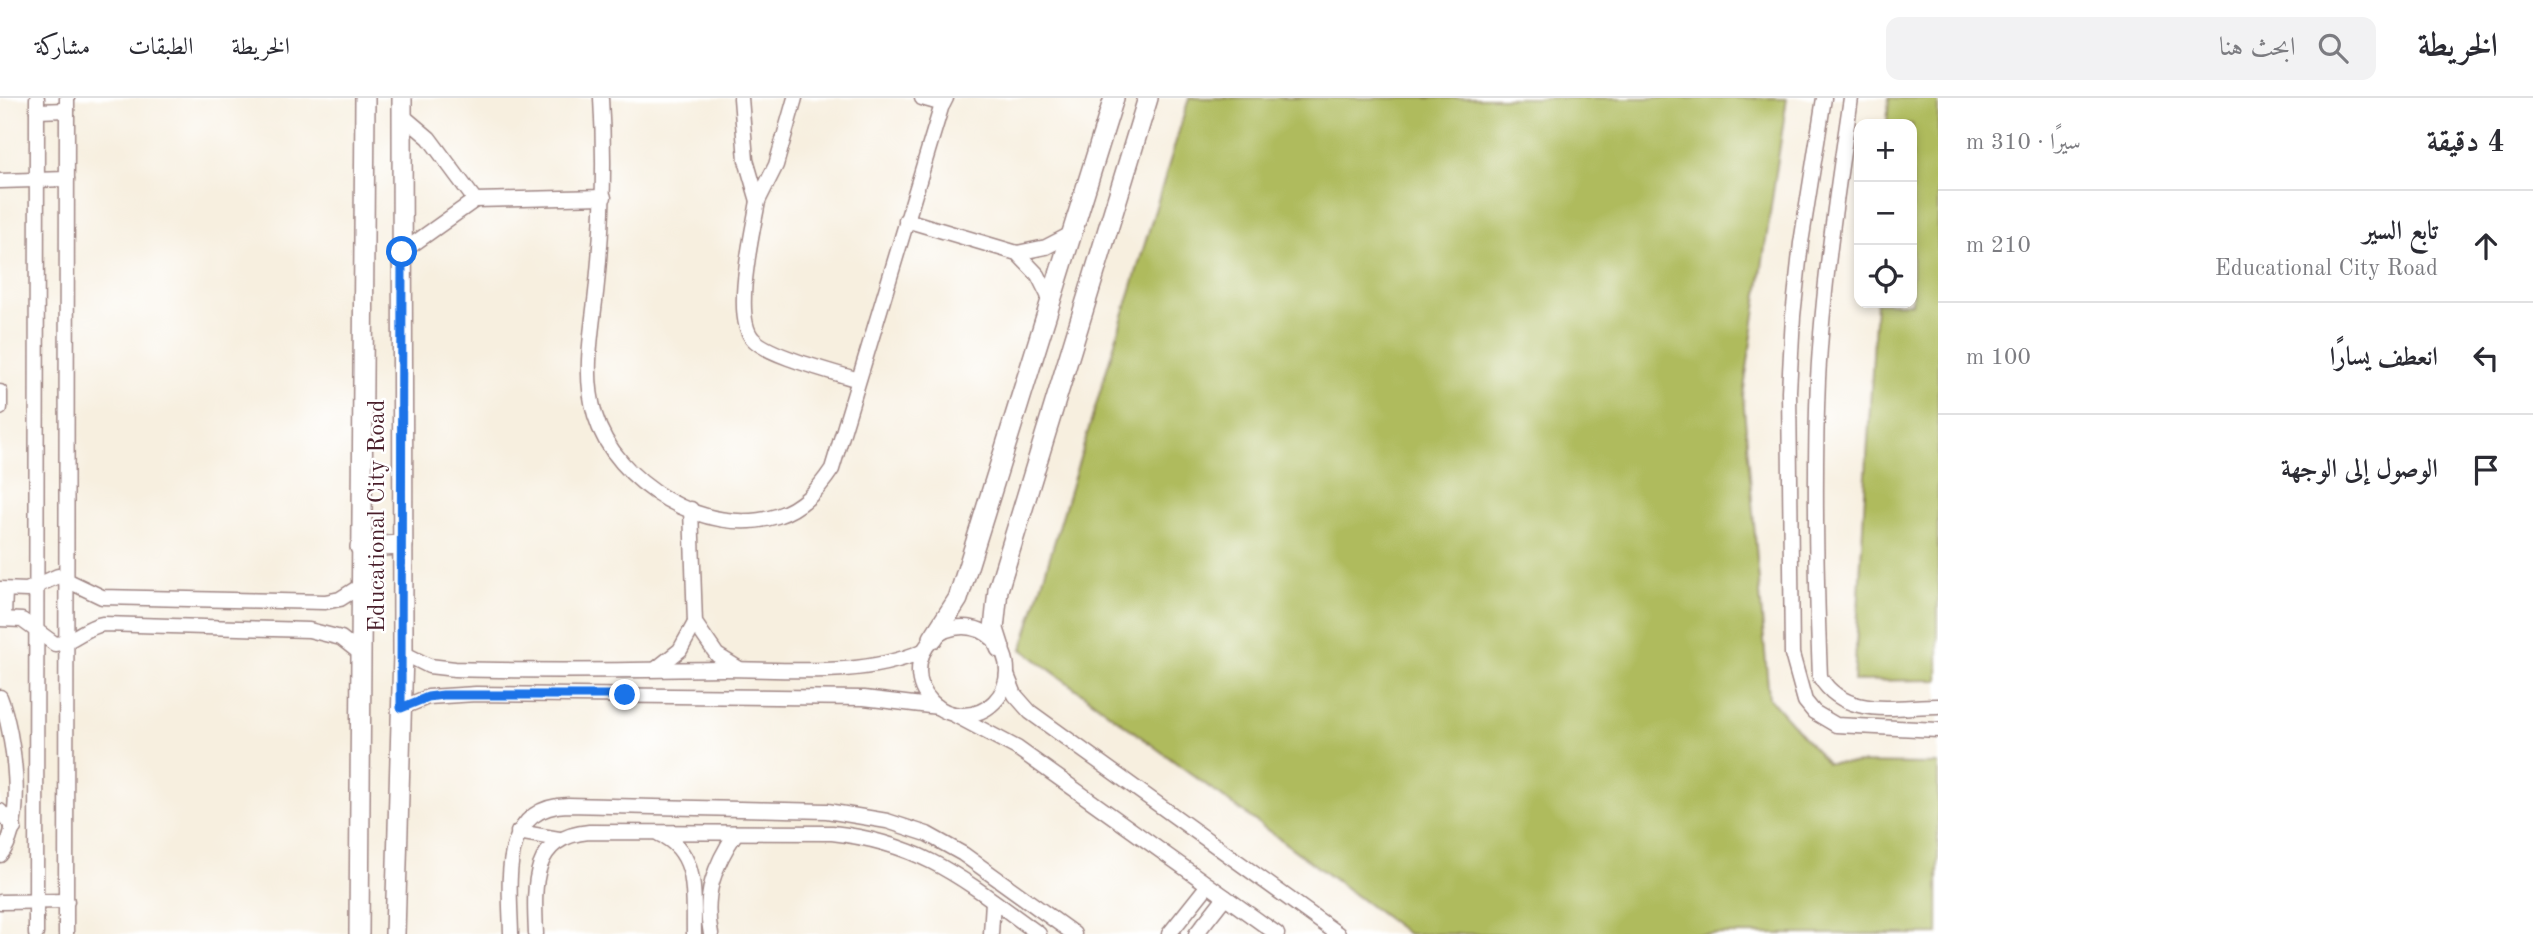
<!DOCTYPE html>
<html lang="ar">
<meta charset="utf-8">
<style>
:root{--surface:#fff;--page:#f2f2f3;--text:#2b2b33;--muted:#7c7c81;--line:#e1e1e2}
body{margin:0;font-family:"Old Standard TT",Amiri,serif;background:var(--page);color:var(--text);direction:rtl}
.controls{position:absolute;right:21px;top:21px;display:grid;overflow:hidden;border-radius:14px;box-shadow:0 4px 10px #0003}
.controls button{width:63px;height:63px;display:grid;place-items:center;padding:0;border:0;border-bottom:2px solid var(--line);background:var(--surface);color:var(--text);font:35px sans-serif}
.stop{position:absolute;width:21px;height:21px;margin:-16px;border:5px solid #1a73e8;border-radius:50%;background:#fff}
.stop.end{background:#1a73e8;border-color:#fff;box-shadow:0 2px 7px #0008}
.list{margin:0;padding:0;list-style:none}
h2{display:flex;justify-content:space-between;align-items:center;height:91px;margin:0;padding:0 28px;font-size:30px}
h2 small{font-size:23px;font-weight:400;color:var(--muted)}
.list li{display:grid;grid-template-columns:46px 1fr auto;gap:21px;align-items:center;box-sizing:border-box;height:112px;padding:0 28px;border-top:2px solid var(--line)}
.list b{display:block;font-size:26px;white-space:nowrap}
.list p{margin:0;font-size:23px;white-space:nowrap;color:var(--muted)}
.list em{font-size:23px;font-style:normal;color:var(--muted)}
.icon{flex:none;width:38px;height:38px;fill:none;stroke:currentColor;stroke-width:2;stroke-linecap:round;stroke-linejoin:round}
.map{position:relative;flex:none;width:1938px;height:836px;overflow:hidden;direction:ltr}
header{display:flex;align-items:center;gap:42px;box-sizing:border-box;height:98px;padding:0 35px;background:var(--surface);border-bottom:2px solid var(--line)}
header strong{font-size:33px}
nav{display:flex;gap:38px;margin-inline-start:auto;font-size:24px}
.search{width:490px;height:63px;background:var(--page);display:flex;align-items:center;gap:18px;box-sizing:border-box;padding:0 24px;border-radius:14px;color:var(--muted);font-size:26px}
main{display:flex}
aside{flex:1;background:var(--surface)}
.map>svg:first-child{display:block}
.green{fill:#afbb5d;stroke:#7c6d44;stroke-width:2}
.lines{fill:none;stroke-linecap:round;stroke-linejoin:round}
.street-casing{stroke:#a08785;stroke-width:17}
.secondary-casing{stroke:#a08785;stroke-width:22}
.street{stroke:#fff;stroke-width:14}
.secondary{stroke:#fff;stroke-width:19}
.route{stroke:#1a73e8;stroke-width:9}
.labels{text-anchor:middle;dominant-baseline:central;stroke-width:5;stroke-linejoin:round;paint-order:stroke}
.street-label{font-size:24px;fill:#4a1f2b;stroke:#fff}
</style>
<header>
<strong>الخريطة</strong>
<div class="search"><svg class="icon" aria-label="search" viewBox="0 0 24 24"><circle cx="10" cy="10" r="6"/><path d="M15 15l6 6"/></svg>ابحث هنا</div>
<nav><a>الخريطة</a><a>الطبقات</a><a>مشاركة</a></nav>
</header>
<main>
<aside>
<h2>4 دقيقة<small>سيرًا · 310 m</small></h2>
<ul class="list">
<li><svg class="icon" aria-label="ahead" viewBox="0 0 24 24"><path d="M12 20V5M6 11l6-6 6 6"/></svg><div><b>تابع السير</b><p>Educational City Road</p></div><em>210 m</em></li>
<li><svg class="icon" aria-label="left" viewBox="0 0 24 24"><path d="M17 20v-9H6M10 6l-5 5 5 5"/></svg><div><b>انعطف يسارًا</b></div><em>100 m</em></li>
<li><svg class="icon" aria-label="arrive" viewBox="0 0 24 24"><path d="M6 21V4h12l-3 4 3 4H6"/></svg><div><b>الوصول إلى الوجهة</b></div></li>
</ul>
</aside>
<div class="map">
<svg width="1938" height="836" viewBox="0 0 1938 836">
<rect width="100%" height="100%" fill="#fff"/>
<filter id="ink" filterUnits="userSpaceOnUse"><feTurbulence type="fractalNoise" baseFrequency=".0143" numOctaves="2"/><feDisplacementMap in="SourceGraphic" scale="14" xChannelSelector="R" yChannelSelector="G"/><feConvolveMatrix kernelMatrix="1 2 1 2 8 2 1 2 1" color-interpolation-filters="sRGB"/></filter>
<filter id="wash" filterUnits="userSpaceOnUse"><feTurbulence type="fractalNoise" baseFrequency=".00686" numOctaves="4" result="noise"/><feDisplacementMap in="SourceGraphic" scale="28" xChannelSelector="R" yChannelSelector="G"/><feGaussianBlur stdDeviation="1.57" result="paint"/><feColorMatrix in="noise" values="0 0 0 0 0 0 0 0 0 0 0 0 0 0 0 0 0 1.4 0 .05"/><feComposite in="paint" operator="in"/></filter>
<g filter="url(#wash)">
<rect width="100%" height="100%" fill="#f7efdf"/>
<!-- green -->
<g class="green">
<polygon points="1189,0 1787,0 1743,298 1769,600 1827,665 1938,666 1938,836 1408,836 1022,551"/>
<polygon points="1889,0 1938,0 1938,582 1854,583 1876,205 1912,205 1912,26 1887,26"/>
</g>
</g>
<g filter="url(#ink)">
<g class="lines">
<!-- street casing -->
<g class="street-casing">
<g id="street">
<path d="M601,0c4,62 2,123 -4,185 -4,44 -15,88 -2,132 20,68 112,124 182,101 25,-8 41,-26 55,-47l112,-371"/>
<polyline points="741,0 746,62 758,103 776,67 795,0"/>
<polyline points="922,0 943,6 946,0"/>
<polyline points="1824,0 1801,145 1793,218 1789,293 1792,556 1805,603 1814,614 1836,627 1938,632"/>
<path d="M1851,0c-14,93 -28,187 -33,281 -4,99 -2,199 2,298 25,42 75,29 118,29"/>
<polyline points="37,13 67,12"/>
<polyline points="0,83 67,81"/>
<polyline points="475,102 604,99"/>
<path d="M758,103c-5,30 -26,116 -5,138 15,17 81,33 105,41"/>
<polyline points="906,122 1017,155 1038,177 1052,205"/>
<polyline points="402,154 475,102 429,40 403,18"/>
<polyline points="1017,155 1046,149 1073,135"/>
<polyline points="0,294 0,310"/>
<polyline points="691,411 695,525 717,557 738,570"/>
<polyline points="0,491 27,492 58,478 102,499 325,504 340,501 359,489"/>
<polyline points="4,519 5,492"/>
<path d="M0,521l22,1 33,24c17,-1 30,-17 48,-20l206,6 32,8 19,15"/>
<circle cx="963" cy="573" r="44"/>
<path d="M403,555l26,13 26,3c89,3 179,1 268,0 66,0 138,9 200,-18"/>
<polyline points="656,571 680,552 695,525"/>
<polyline points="1007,577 1015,597 1030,614 1338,836"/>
<path d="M0,599c14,36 27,128 0,158"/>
<polyline points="401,610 428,599 476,596 864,600 938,609"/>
<polyline points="953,616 1017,650 1277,836"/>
<polyline points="0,713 14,730"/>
<polyline points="518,734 559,741"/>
<path d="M659,736c41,18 34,63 35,100"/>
<polyline points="0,804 67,803"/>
<polyline points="36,836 37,0"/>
<polyline points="66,836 67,0"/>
<path d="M511,836c-1,-49 -13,-127 57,-129l259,6 60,10 40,13 36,20 111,80"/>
<path d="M536,836c-2,-47 -6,-97 53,-102l243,1c92,10 135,49 207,101"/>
<path d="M711,836c-8,-38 3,-69 25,-101"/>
<polyline points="991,836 993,803"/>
<polyline points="1169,836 1208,787"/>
<polyline points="1196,836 1225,799"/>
</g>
</g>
<!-- secondary casing -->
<g class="secondary-casing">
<g id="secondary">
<polyline points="360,449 403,447"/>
<polyline points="933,540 958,501 1114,0"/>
<polyline points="1000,550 994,531 998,492 1148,0"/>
<polyline points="359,836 365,0"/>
<polyline points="395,836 403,555 402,0"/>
</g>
</g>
<!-- street -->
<use href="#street" class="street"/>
<!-- secondary -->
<use href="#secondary" class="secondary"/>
</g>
</g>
<g class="lines" filter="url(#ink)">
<!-- route -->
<polyline class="route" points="402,154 401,610 428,599 443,597 625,597"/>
</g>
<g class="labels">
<!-- street labels -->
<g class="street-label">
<text transform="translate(378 418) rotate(-90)">Educational City Road</text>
</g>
</g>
</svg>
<div class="controls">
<button>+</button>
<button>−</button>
<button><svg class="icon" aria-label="locate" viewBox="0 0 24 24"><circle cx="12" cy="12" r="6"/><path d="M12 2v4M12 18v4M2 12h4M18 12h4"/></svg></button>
</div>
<div class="stop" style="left:402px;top:154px"></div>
<div class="stop end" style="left:625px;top:597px"></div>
</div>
</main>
